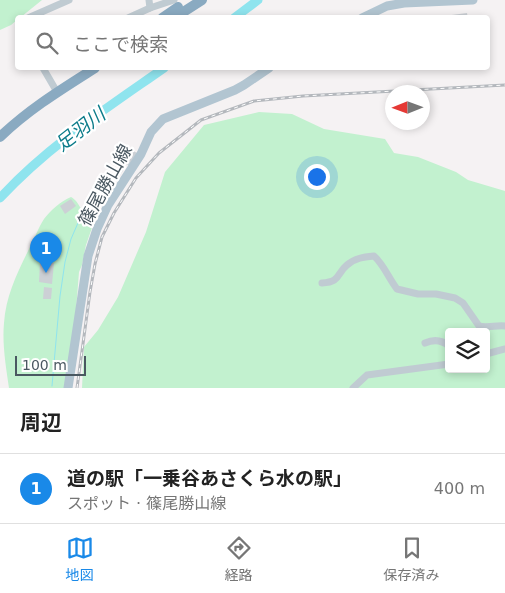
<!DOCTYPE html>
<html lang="ja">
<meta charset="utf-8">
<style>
:root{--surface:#fff;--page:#f2f2f2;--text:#222;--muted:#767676;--line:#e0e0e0;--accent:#1989e8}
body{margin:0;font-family:"DejaVu Sans","Noto Sans JP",sans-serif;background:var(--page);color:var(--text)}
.controls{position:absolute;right:15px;bottom:15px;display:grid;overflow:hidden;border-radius:5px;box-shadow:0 2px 8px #0003}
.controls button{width:45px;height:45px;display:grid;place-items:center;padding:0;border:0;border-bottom:1px solid var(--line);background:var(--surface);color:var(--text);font:25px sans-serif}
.compass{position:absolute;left:385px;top:85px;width:45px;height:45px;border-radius:50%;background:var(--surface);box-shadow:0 2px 8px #0003;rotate:269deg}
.scale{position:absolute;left:15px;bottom:12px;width:71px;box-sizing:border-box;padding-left:5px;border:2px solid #4a5861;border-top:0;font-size:14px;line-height:18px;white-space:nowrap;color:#4a5861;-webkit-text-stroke:4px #fff;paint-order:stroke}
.you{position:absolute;left:316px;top:176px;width:18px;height:18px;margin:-12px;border:4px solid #fff;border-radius:50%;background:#1a73e8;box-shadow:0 0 0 8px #1a73e833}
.badge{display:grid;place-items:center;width:32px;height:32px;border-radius:50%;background:var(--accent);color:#fff;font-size:16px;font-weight:700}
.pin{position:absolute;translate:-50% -41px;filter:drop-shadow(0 1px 2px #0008)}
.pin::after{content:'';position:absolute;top:26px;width:18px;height:15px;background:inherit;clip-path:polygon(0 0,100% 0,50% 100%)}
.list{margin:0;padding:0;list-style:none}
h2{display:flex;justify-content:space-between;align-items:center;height:65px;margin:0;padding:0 20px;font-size:21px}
h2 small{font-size:16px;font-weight:400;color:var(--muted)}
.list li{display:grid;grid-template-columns:32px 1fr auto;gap:15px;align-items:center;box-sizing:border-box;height:70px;padding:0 20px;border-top:1px solid var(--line)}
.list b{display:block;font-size:19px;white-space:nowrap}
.list p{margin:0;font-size:16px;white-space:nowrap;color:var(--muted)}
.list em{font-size:16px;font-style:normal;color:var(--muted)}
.icon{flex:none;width:28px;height:28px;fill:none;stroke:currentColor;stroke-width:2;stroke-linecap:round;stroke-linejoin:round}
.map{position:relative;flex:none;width:505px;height:388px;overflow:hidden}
.search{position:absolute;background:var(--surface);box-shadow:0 2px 8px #0003;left:15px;right:15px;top:15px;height:55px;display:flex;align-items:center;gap:12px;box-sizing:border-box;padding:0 18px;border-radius:5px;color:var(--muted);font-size:19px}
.sheet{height:135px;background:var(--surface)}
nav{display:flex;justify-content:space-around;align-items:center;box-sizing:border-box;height:70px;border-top:1px solid var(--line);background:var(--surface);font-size:14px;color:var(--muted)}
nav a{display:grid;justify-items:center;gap:2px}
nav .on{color:var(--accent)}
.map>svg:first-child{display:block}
.green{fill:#c2f1cf;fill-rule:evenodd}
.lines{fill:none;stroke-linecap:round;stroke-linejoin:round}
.stream{stroke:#8fe4ee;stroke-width:1}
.river{stroke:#8fe4ee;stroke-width:9}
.building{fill:#ccd0d5}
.minor{stroke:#c0cbd2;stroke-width:7}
.major{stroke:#b2c5d1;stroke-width:9}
.highway{stroke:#8aaac1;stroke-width:10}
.rail-casing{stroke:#b4b8bd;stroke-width:3}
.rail{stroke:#fff;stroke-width:1;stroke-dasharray:4;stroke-linecap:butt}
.labels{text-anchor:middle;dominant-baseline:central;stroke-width:4.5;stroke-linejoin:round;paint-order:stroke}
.street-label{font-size:18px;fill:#4a5861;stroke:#fff}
.water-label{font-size:19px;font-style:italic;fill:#0c7c8a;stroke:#fff}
</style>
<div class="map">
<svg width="505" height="388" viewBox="0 0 505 388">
<rect width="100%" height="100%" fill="#f5f2f3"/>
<!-- green -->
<g class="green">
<polygon points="0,0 42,0 21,17 18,18 17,20 11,25 0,30"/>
<path d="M259,112l33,2 32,15 61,10 9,14 24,4 38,15 12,8 37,11v197h-423l2,-41 14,-17 20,-33 28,-65 19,-60 39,-47zM449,332h37v37h-37z"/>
<path d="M71,197c5,3 6,5 9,10 4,5 9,8 15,11v1l-9,26 -4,20 -3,7 -4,51 -11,65h-55c-3,-21 -7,-44 -5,-65 2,-28 14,-52 26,-76 5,-9 8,-19 14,-28 6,-8 17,-18 27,-22z"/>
</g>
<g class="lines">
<!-- stream -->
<polyline class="stream" points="52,386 60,296 65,262 71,239 81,216"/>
<!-- river -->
<g class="river">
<polyline points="234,18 258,0"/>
<path d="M0,198c48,-52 107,-90 164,-130"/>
</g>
</g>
<!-- building -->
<g class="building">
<polygon points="467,13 468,18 444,18 444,16"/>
<polygon points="132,150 137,153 129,166 124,163 125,162 122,160 126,153 129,155"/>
<polygon points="121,163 126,166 118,178 114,175"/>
<polygon points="102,192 107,196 101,205 96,202"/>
<polygon points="71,199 76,206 65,214 60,206"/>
<polygon points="40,262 54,263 52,284 39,282"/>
<polygon points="44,287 52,288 51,299 43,299"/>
</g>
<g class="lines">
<!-- minor -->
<g class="minor">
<polyline points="149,0 150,8"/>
<polyline points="28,18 69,0"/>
<polyline points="128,18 150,8 174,0"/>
<polyline points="43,68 57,92"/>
<path d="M322,283c19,-1 14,-9 25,-18 8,-7 17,-8 27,-9 10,9 15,23 23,33l21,5h18l19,4 8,5 16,23c8,2 18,-1 26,0"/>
<path d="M425,343c9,-4 17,-3 24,3"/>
<polyline points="486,354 505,349"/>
<polyline points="353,388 367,375 449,364"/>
</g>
<!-- major -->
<g class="major">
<polyline points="362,18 387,6 404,3 473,0"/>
<polyline points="68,388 88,256 97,229 108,205 141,154 151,132 163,119 235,90 244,85 269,68"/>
</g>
<!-- highway -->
<g class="highway">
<polyline points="162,18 178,7"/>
<polyline points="174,18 202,0"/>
<path d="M0,137c29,-28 62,-48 95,-69"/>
</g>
<!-- rail casing -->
<g class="rail-casing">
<polyline id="rail" points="77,388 90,292 95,264 102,237 114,213 136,178 159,153 201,120 254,101 303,96 505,85"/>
</g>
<!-- rail -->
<use href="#rail" class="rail"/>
</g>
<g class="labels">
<!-- street labels -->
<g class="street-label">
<text transform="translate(105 185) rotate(-61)">篠尾勝山線</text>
</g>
<!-- water labels -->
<g class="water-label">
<text transform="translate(80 129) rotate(-38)">足羽川</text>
</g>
</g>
</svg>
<div class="controls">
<button><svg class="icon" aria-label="layers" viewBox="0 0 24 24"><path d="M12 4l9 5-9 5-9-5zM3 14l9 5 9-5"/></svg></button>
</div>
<svg class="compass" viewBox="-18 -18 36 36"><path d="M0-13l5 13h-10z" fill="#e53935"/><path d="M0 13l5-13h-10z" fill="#767676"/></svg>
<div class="scale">100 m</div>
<div class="you"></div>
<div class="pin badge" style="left:46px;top:273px">1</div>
<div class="search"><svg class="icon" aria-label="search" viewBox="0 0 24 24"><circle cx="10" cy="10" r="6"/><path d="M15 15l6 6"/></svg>ここで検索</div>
</div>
<section class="sheet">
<h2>周辺<small></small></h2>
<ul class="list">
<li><span class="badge">1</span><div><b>道の駅「一乗谷あさくら水の駅」</b><p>スポット · 篠尾勝山線</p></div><em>400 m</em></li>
</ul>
</section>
<nav>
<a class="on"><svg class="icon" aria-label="map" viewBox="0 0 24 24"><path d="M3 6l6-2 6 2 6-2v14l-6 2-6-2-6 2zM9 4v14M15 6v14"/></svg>地図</a>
<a><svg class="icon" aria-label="directions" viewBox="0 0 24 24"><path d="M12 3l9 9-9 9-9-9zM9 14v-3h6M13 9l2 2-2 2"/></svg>経路</a>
<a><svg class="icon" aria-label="saved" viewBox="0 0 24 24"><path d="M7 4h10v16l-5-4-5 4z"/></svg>保存済み</a>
</nav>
